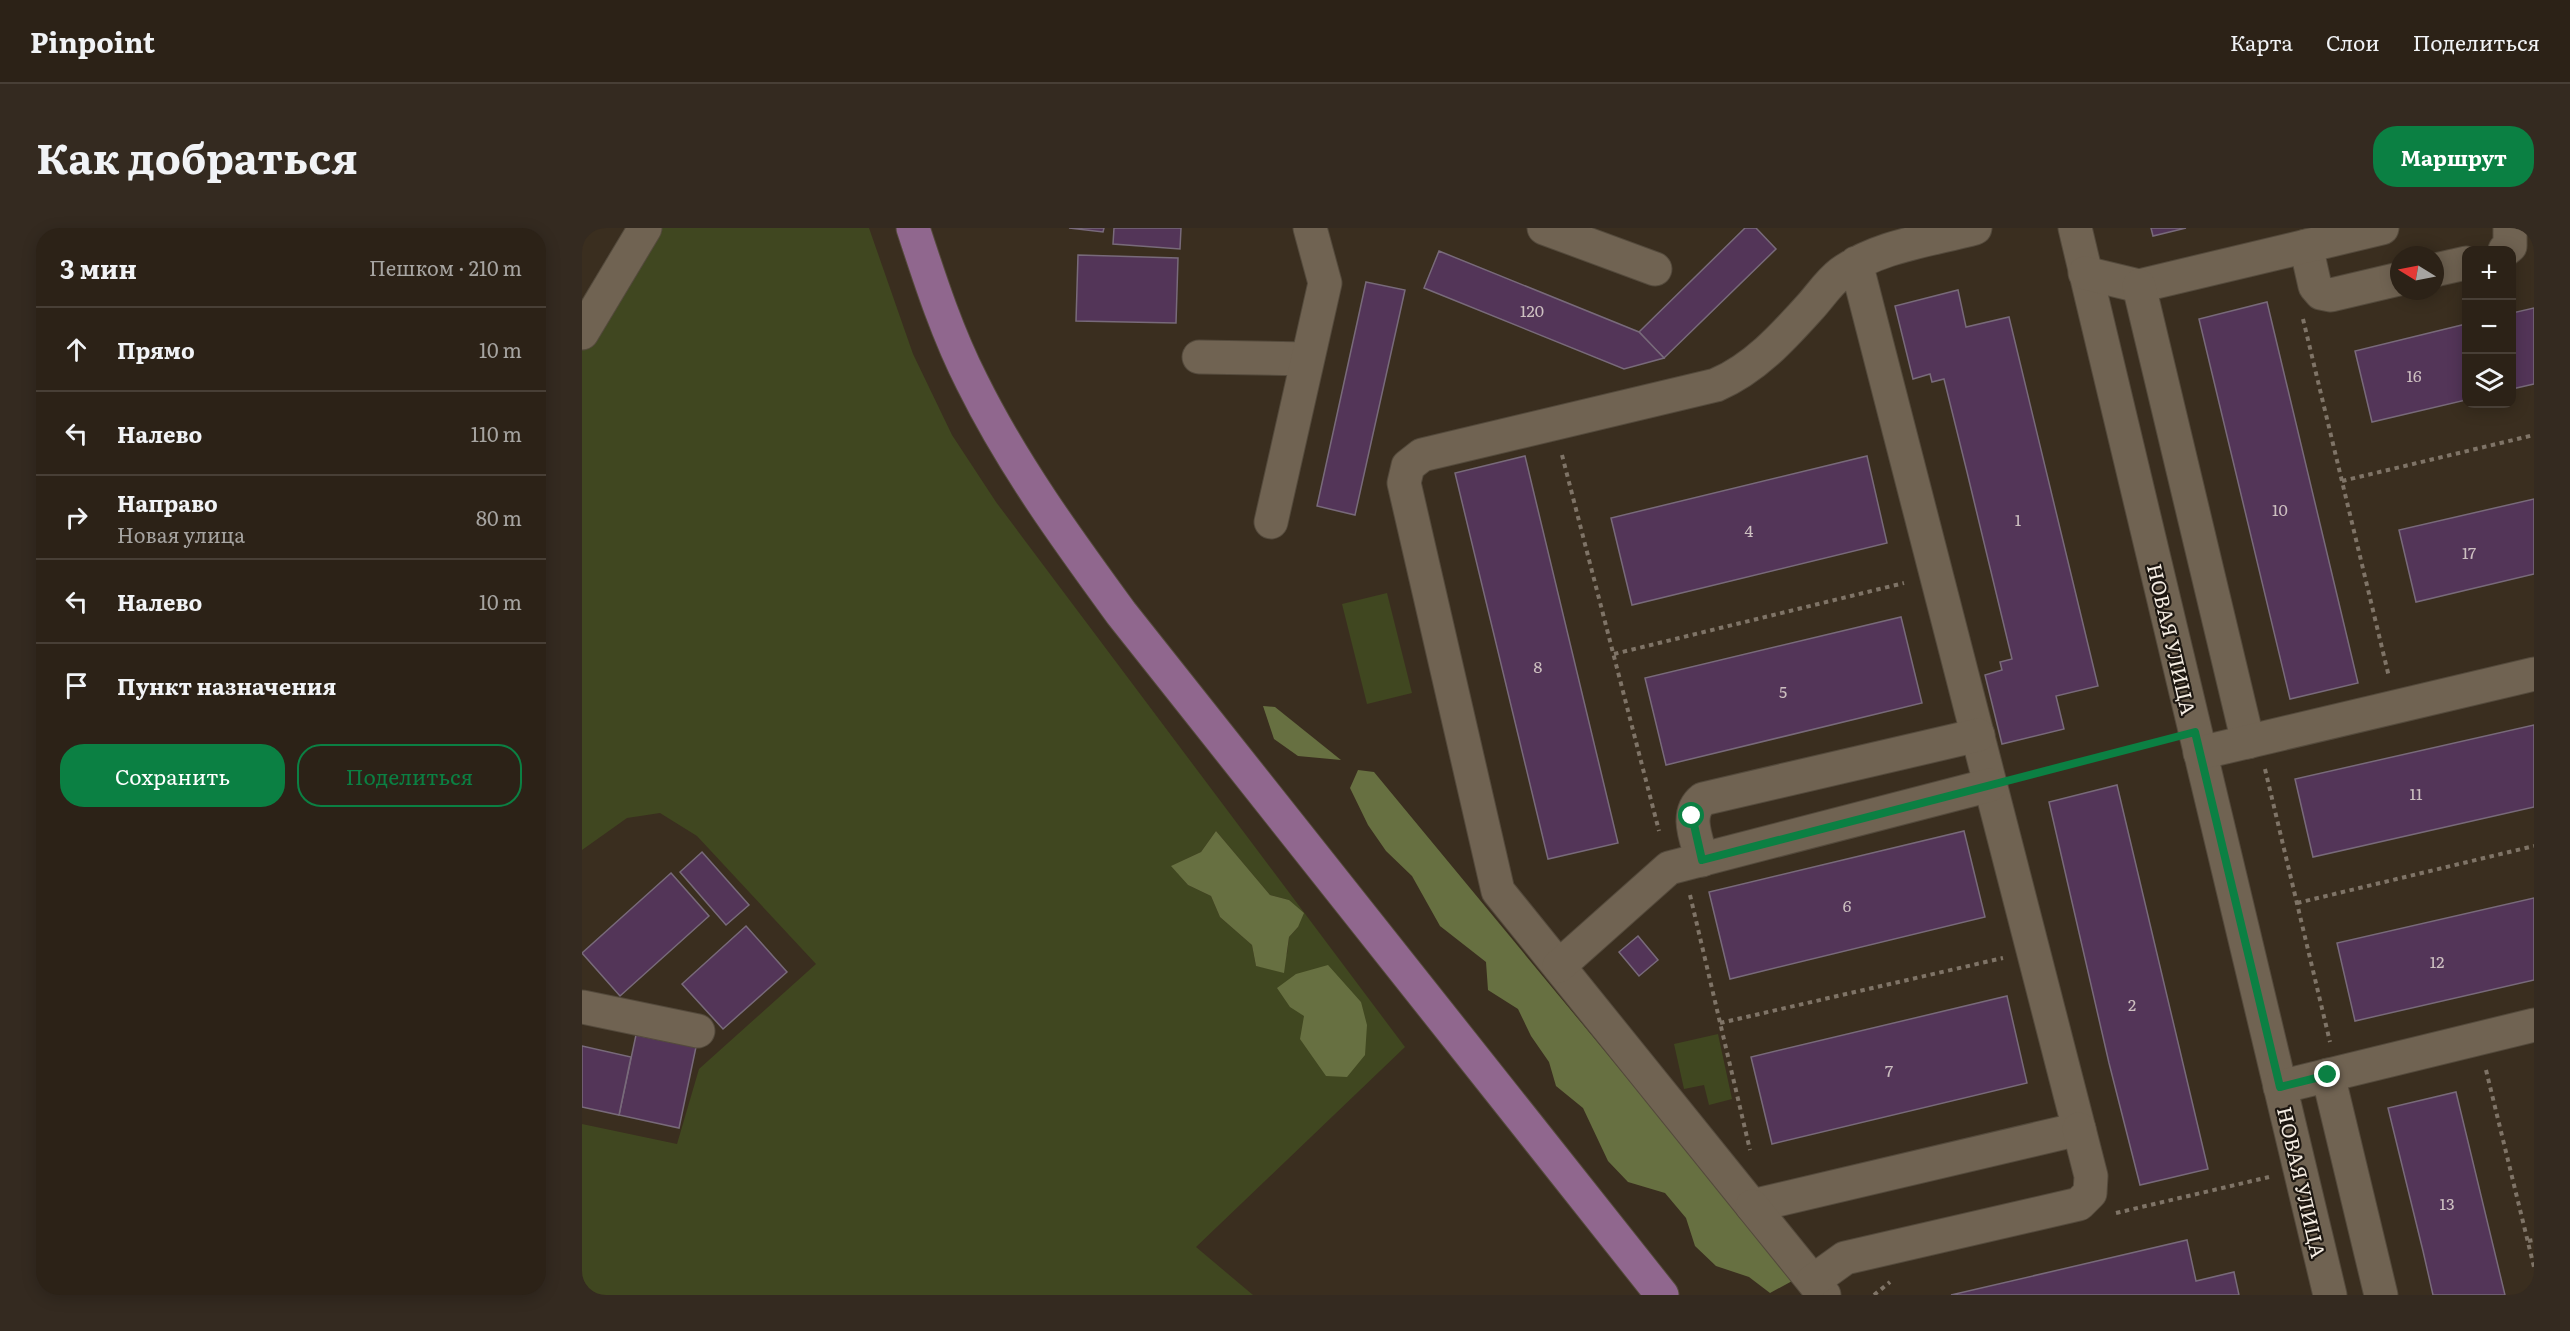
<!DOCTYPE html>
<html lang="ru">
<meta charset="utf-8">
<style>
:root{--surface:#2c2217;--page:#342a20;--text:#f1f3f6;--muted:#a6a4a1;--line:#483f36;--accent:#0b8043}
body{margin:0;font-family:Literata,serif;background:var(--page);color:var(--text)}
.controls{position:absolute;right:18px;top:18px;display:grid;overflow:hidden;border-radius:12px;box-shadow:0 3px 15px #0003}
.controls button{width:54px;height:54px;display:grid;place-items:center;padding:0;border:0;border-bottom:2px solid var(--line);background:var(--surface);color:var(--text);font:30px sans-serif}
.compass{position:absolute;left:1808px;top:18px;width:54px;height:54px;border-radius:50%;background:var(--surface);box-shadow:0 3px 15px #0003;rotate:280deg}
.stop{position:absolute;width:18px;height:18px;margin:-14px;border:4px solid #0b8043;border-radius:50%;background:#fff}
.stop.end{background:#0b8043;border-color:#fff;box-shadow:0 2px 6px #0008}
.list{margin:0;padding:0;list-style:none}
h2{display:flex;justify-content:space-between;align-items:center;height:78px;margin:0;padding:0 24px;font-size:26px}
h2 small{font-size:20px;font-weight:400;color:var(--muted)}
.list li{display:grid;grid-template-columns:39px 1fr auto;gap:18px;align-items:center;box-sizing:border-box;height:84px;padding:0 24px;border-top:2px solid var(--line)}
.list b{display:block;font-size:22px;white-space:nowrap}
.list p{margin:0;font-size:20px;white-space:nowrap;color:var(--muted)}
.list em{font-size:20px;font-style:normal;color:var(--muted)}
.actions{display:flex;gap:12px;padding:18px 24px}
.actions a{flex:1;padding:14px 0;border:2px solid var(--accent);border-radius:24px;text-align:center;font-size:21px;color:var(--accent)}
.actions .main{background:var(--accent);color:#fff}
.icon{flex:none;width:33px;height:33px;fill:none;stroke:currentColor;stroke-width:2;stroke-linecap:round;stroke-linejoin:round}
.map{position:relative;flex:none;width:1952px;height:1067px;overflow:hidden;border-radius:24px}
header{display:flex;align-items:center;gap:36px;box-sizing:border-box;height:84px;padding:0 30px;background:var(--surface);border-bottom:2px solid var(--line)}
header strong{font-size:28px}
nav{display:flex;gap:33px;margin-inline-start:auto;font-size:21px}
.intro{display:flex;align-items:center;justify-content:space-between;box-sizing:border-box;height:144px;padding:0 36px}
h1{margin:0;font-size:42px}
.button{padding:15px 27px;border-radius:24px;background:var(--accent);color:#fff;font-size:21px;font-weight:700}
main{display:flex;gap:36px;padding:0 36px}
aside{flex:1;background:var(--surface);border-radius:24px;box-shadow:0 3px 15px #0003}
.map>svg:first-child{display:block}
.green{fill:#404720;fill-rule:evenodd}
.forest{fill:#677041}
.building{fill:#533558;stroke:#786a7a;stroke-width:1.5}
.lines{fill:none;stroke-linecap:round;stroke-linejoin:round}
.minor-casing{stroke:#544a3c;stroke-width:35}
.major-casing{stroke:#544a3c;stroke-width:35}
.path{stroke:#7f7467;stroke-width:4;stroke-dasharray:4.5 4.5;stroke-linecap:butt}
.minor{stroke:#706352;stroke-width:33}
.major{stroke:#90678e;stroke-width:33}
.route{stroke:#0b8043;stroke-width:8}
.labels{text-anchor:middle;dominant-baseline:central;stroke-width:4.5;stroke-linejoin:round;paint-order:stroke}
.number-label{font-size:16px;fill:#ccbfc0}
.street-label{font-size:20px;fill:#f5ede3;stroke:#1d1711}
</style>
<header>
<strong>Pinpoint</strong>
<nav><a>Карта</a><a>Слои</a><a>Поделиться</a></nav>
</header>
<div class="intro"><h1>Как добраться</h1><a class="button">Маршрут</a></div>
<main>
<aside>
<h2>3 мин<small>Пешком · 210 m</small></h2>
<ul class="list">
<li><svg class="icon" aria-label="ahead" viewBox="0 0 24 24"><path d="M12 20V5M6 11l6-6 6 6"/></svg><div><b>Прямо</b></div><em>10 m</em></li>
<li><svg class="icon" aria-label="left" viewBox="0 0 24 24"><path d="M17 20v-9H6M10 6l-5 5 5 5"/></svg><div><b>Налево</b></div><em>110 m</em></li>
<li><svg class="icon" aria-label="right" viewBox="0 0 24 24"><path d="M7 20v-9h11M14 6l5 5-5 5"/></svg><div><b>Направо</b><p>Новая улица</p></div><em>80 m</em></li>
<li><svg class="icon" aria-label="left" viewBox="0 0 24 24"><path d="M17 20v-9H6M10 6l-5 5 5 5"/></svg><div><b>Налево</b></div><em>10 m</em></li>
<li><svg class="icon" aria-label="arrive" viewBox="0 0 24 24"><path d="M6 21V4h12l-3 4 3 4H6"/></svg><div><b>Пункт назначения</b></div></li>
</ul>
<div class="actions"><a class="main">Сохранить</a><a>Поделиться</a></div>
</aside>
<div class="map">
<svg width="1952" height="1067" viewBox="0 0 1952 1067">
<rect width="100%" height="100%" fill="#3a2e1f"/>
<!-- green -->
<g class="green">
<path d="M70,0h217l44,126 39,81 44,67 409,545 -209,200 57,48h-671v-171l95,20 22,-75 117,-105 -119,-128 -37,-23 -33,5 -45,32v-503zM634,603l54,64 19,5 9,27 -9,10 -2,17 -20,14 -11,-2 -4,-21 -32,-28 -9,-21 -23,-11 -16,-19 29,-14zM763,758l16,16 -49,52 -11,-15 4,-23z"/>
<polygon points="805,365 830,465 785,476 760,376"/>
<polygon points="1136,806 1150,871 1127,877 1122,857 1102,861 1092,816"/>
</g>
<!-- forest -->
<g class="forest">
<polygon points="681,478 693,479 759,532 716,528 692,511"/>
<polygon points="776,542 792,544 1212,1052 1188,1065 1167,1049 1134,1038 1113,1018 1104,990 1083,965 1046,954 1026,933 1001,880 974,858 967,834 949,808 936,781 906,762 904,734 858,698 830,648 804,623 786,597 768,560"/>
<polygon points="634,603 688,667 707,672 722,685 716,699 707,709 702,745 674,738 670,717 638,689 629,668 606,657 589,638 619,624"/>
<polygon points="746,737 779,774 785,797 783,827 765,849 744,848 718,811 722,788 708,779 695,760 714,746"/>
</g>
<!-- building -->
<g class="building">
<polygon points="487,0 522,0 521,4"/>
<polygon points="532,0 599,0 598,21 531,16"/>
<polygon points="1163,0 1174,0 1194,21 1082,130 1057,104"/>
<polygon points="1569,0 1604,0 1571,8"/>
<polygon points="857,23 1057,104 1082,130 1042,141 842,60"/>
<polygon points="496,27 596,30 594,95 494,93"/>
<polygon points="784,54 823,62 773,287 735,278"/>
<polygon points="1376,62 1384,99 1427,89 1516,458 1474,468 1482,501 1420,516 1403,447 1420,442 1418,434 1430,431 1385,244 1362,151 1350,154 1348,146 1331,151 1313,78"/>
<polygon points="1685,74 1776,455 1708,471 1617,91"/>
<polygon points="1952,80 1952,156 1930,161 1930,85"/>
<polygon points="1884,96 1884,172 1790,194 1773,123"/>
<polygon points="943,228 1036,615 966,631 873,245"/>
<polygon points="1285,228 1305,315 1050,377 1029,290"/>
<polygon points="1952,271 1952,346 1834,374 1817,302"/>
<polygon points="1319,389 1340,475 1084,537 1063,450"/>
<polygon points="1952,497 1952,579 1731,629 1713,551"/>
<polygon points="1535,557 1626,941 1558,957 1527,835 1467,574"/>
<polygon points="1382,603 1403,689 1148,751 1127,664"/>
<polygon points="120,624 167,677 144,697 98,644"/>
<polygon points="89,645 127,688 38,768 0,725"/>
<polygon points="1952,670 1952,752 1773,793 1755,715"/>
<polygon points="164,698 205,744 141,801 100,756"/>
<polygon points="1056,708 1076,732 1057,748 1037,724"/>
<polygon points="1425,768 1445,855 1190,916 1169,829"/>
<polygon points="54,807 114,819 97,900 37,887"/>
<polygon points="0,818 49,829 37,887 0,879"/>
<polygon points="1874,864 1923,1067 1851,1067 1841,1023 1806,880"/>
<polygon points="1605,1012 1614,1053 1652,1044 1657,1067 1369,1067"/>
</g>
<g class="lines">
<!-- minor casing -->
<g class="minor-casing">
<g id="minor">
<polyline points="962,0 1073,41"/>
<polyline points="1493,0 1748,1067"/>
<polyline points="1724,18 1733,58 1739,65 1749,67 1817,51"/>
<polyline points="1923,22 1928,18 1928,0"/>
<path d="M1274,35l223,866 -327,77 -254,-315 -94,-408 4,-17 14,-11 294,-70c38,-16 67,-48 94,-78 10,-11 19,-25 31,-34 37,-27 90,-33 134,-45"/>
<polyline points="1853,42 1884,35"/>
<polyline points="1503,45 1557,58 1800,0"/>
<polyline points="1557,58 1666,514"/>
<polyline points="0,105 63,0"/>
<polyline points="617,129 725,131"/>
<polyline points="689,294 743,55 728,0"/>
<polyline points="1618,525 1952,446"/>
<path d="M1120,632c-5,-20 -18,-46 1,-61l275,-64"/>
<polyline points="977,738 1087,640 1408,557"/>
<polyline points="0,779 116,803"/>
<polyline points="1746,847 1799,1067"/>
<polyline points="1698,859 1952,797"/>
<polyline points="1170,978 1242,1067"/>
<polyline points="1231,1053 1263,1030 1497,976 1508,965 1509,948 1497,901"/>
</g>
</g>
<!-- major casing -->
<g class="major-casing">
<path id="major" d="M331,0c17,52 34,105 59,154 41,83 95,157 149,231l541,682"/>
</g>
<!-- path -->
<g class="path">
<polyline points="1721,91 1807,449"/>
<polyline points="980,227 1077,603"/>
<polyline points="1760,253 1952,207"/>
<polyline points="1032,426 1322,355"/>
<polyline points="1683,541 1748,814"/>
<polyline points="1438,549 1582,512"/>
<polyline points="1108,667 1168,922"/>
<polyline points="1715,675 1952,618"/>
<polyline points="1138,795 1421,730"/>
<polyline points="1904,842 1952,1039"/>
<polyline points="1534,985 1687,949"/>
<polyline points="1946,1013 1952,1012"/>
<polyline points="1292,1067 1308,1054"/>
</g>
<!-- minor -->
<use href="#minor" class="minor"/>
<!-- major -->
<use href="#major" class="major"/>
</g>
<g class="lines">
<!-- route -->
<polyline class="route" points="1110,588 1120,632 1613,504 1698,859 1746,847"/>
</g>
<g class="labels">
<!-- number labels -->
<g class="number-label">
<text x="950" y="82">120</text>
<text x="1832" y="147">16</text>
<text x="1698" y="281">10</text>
<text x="1436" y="291">1</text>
<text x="1167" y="302">4</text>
<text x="1887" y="324">17</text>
<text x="956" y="438">8</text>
<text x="1201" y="463">5</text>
<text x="1834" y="565">11</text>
<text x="1265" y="677">6</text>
<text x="1855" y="733">12</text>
<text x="1550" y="776">2</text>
<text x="1307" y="842">7</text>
<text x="1865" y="975">13</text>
</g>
<!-- street labels -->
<g class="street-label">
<text transform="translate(1591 411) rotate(77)">НОВАЯ УЛИЦА</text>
<text transform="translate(1721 954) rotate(77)">НОВАЯ УЛИЦА</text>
</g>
</g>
</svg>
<div class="controls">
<button>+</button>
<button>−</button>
<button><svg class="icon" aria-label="layers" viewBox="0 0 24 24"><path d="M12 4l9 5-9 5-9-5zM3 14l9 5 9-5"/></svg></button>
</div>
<svg class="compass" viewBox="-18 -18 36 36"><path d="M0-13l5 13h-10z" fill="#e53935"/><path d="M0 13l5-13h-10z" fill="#a6a4a1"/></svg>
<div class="stop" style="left:1110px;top:588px"></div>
<div class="stop end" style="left:1746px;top:847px"></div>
</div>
</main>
